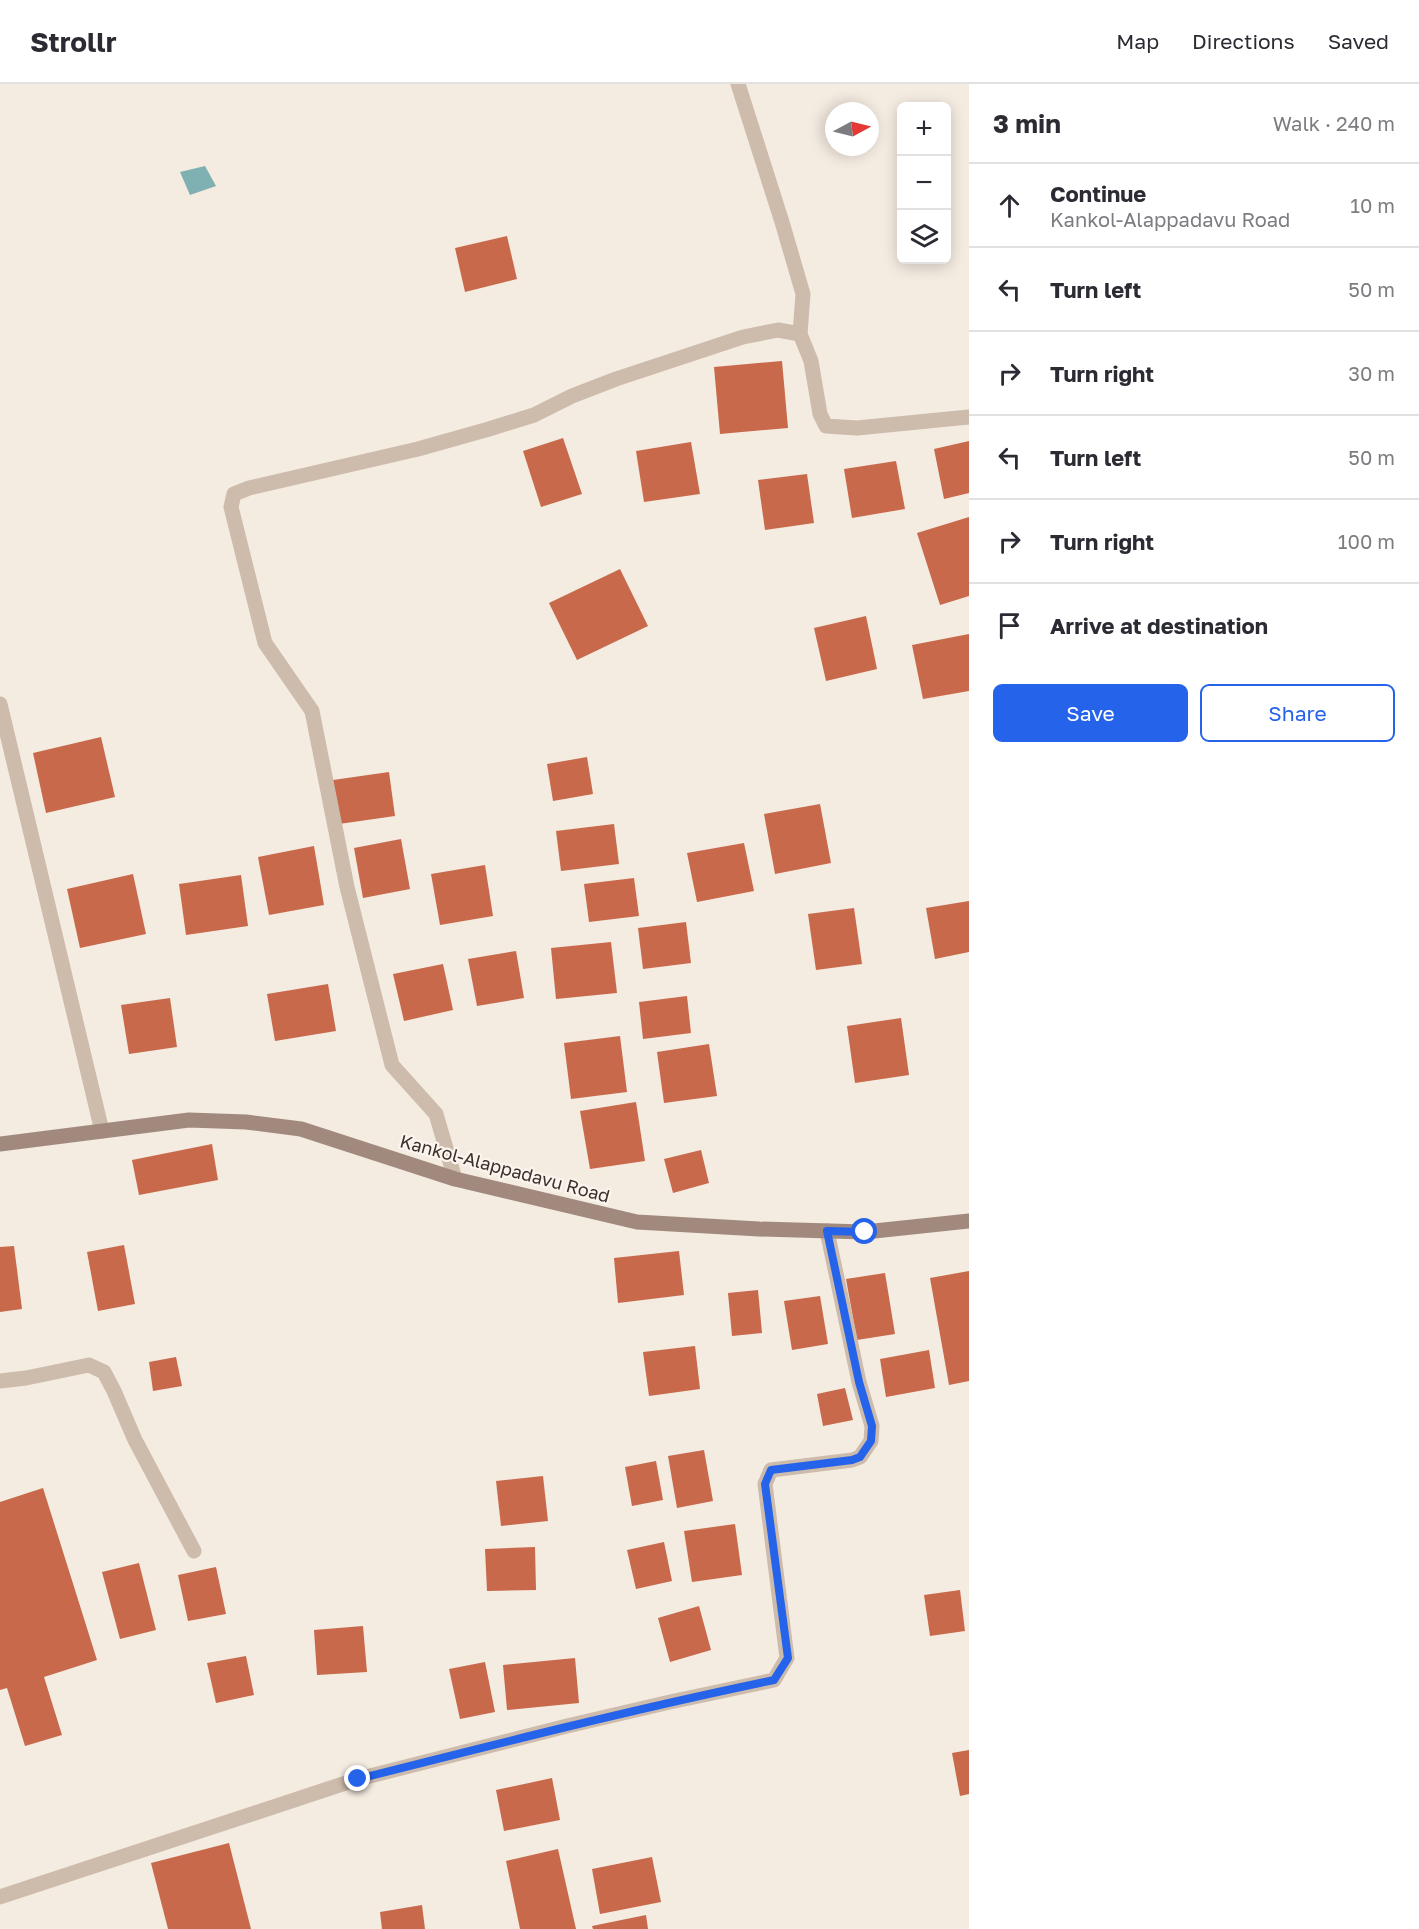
<!DOCTYPE html>
<meta charset="utf-8">
<style>
:root{--surface:#fff;--page:#f7f7f7;--text:#2b2b33;--muted:#7c7c81;--line:#e1e1e2;--accent:#2563eb}
body{margin:0;font-family:"Golos Text",sans-serif;background:var(--page);color:var(--text)}
.controls{position:absolute;right:18px;top:18px;display:grid;overflow:hidden;border-radius:9px;box-shadow:0 3px 15px #0003}
.controls button{width:54px;height:54px;display:grid;place-items:center;padding:0;border:0;border-bottom:2px solid var(--line);background:var(--surface);color:var(--text);font:30px sans-serif}
.compass{position:absolute;left:825px;top:18px;width:54px;height:54px;border-radius:50%;background:var(--surface);box-shadow:0 3px 15px #0003;rotate:83deg}
.stop{position:absolute;width:18px;height:18px;margin:-14px;border:4px solid #2563eb;border-radius:50%;background:#fff}
.stop.end{background:#2563eb;border-color:#fff;box-shadow:0 2px 6px #0008}
.list{margin:0;padding:0;list-style:none}
h2{display:flex;justify-content:space-between;align-items:center;height:78px;margin:0;padding:0 24px;font-size:26px}
h2 small{font-size:20px;font-weight:400;color:var(--muted)}
.list li{display:grid;grid-template-columns:39px 1fr auto;gap:18px;align-items:center;box-sizing:border-box;height:84px;padding:0 24px;border-top:2px solid var(--line)}
.list b{display:block;font-size:22px;white-space:nowrap}
.list p{margin:0;font-size:20px;white-space:nowrap;color:var(--muted)}
.list em{font-size:20px;font-style:normal;color:var(--muted)}
.actions{display:flex;gap:12px;padding:18px 24px}
.actions a{flex:1;padding:14px 0;border:2px solid var(--accent);border-radius:9px;text-align:center;font-size:21px;color:var(--accent)}
.actions .main{background:var(--accent);color:#fff}
.icon{flex:none;width:33px;height:33px;fill:none;stroke:currentColor;stroke-width:2;stroke-linecap:round;stroke-linejoin:round}
.map{position:relative;flex:none;width:969px;height:1845px;overflow:hidden}
header{display:flex;align-items:center;gap:36px;box-sizing:border-box;height:84px;padding:0 30px;background:var(--surface);border-bottom:2px solid var(--line)}
header strong{font-size:28px}
nav{display:flex;gap:33px;margin-inline-start:auto;font-size:21px}
main{display:flex}
aside{flex:1;background:var(--surface)}
.map>svg:first-child{display:block}
.water{fill:#7fb0b2}
.building{fill:#c8694b}
.lines{fill:none;stroke-linecap:round;stroke-linejoin:round}
.minor{stroke:#cdbbac;stroke-width:15}
.secondary{stroke:#a18a7d;stroke-width:15}
.route{stroke:#2563eb;stroke-width:8}
.labels{text-anchor:middle;dominant-baseline:central;stroke-width:4.5;stroke-linejoin:round;paint-order:stroke}
.street-label{font-size:18px;fill:#3b302b;stroke:#fbf5ee}
</style>
<header>
<strong>Strollr</strong>
<nav><a>Map</a><a>Directions</a><a>Saved</a></nav>
</header>
<main>
<div class="map">
<svg width="969" height="1845" viewBox="0 0 969 1845">
<rect width="100%" height="100%" fill="#f4ebe1"/>
<!-- water -->
<polygon class="water" points="205,82 216,102 190,111 180,88"/>
<!-- building -->
<g class="building">
<polygon points="507,152 517,195 465,208 455,164"/>
<polygon points="782,277 788,344 720,350 714,283"/>
<polygon points="563,354 582,410 541,423 523,367"/>
<polygon points="969,357 969,409 944,415 934,365"/>
<polygon points="691,358 700,410 644,418 636,367"/>
<polygon points="896,377 905,425 852,434 844,385"/>
<polygon points="807,390 814,439 765,446 758,396"/>
<polygon points="969,433 969,512 940,521 917,449"/>
<polygon points="620,485 648,542 577,576 549,519"/>
<polygon points="866,532 877,585 826,597 814,544"/>
<polygon points="969,550 969,607 923,615 912,561"/>
<polygon points="101,653 115,713 46,729 33,669"/>
<polygon points="587,673 593,710 553,717 547,680"/>
<polygon points="389,688 395,732 339,740 333,696"/>
<polygon points="820,720 831,779 775,790 764,730"/>
<polygon points="614,740 619,780 561,787 556,747"/>
<polygon points="401,755 410,805 363,814 354,764"/>
<polygon points="744,759 754,807 697,818 687,769"/>
<polygon points="314,762 324,821 269,831 258,773"/>
<polygon points="485,781 493,832 440,841 431,790"/>
<polygon points="133,790 146,850 80,864 67,805"/>
<polygon points="241,791 248,842 186,851 179,800"/>
<polygon points="634,794 639,832 589,838 584,800"/>
<polygon points="969,817 969,868 935,875 926,824"/>
<polygon points="854,824 862,880 816,886 808,830"/>
<polygon points="686,838 691,879 643,885 638,844"/>
<polygon points="611,858 617,909 556,915 551,864"/>
<polygon points="516,867 524,914 477,922 468,875"/>
<polygon points="443,880 453,926 404,937 393,890"/>
<polygon points="328,900 336,947 275,957 267,910"/>
<polygon points="687,912 691,949 643,955 639,918"/>
<polygon points="170,914 177,963 129,970 121,921"/>
<polygon points="901,934 909,991 855,999 847,942"/>
<polygon points="620,952 627,1008 571,1015 564,959"/>
<polygon points="709,960 717,1012 664,1019 657,968"/>
<polygon points="636,1018 645,1077 590,1085 580,1027"/>
<polygon points="212,1060 218,1096 139,1111 132,1076"/>
<polygon points="701,1066 709,1099 673,1109 664,1075"/>
<polygon points="124,1161 135,1220 98,1227 87,1168"/>
<polygon points="14,1162 22,1225 0,1228 0,1163"/>
<polygon points="679,1167 684,1211 618,1219 614,1174"/>
<polygon points="969,1187 969,1297 949,1301 930,1194"/>
<polygon points="885,1189 895,1250 857,1256 846,1195"/>
<polygon points="758,1206 762,1249 732,1252 728,1209"/>
<polygon points="820,1212 828,1260 792,1266 784,1217"/>
<polygon points="695,1262 700,1305 649,1312 643,1268"/>
<polygon points="929,1266 935,1304 886,1313 880,1275"/>
<polygon points="176,1273 182,1302 153,1307 149,1278"/>
<polygon points="845,1304 853,1336 823,1342 817,1310"/>
<polygon points="704,1366 713,1417 677,1424 668,1372"/>
<polygon points="656,1377 663,1416 632,1422 625,1383"/>
<polygon points="543,1392 548,1437 501,1442 496,1397"/>
<polygon points="43,1404 97,1576 44,1593 62,1651 25,1662 7,1604 0,1606 0,1418"/>
<polygon points="735,1440 742,1491 692,1498 684,1447"/>
<polygon points="664,1458 672,1497 636,1505 627,1466"/>
<polygon points="535,1463 536,1506 487,1507 485,1465"/>
<polygon points="139,1479 156,1546 120,1555 102,1488"/>
<polygon points="216,1483 226,1530 188,1537 178,1491"/>
<polygon points="960,1506 965,1547 930,1552 924,1511"/>
<polygon points="699,1522 711,1566 670,1578 658,1534"/>
<polygon points="363,1542 367,1588 317,1591 314,1546"/>
<polygon points="246,1572 254,1611 216,1619 207,1579"/>
<polygon points="575,1574 579,1619 507,1626 503,1581"/>
<polygon points="485,1578 495,1628 460,1635 449,1585"/>
<polygon points="969,1666 969,1710 960,1712 952,1669"/>
<polygon points="552,1694 560,1736 504,1747 496,1706"/>
<polygon points="229,1759 251,1845 168,1845 151,1779"/>
<polygon points="558,1765 576,1845 520,1845 506,1777"/>
<polygon points="652,1773 661,1818 600,1830 592,1785"/>
<polygon points="422,1821 425,1845 382,1845 380,1828"/>
<polygon points="646,1831 648,1845 593,1845 592,1842"/>
</g>
<g class="lines">
<!-- minor -->
<g class="minor">
<polyline points="738,0 782,138 803,210 800,250"/>
<polyline points="0,620 102,1047"/>
<polyline points="455,1095 436,1030 392,981 347,803 312,627 265,559 231,423 234,410 249,404 418,365 489,345 534,331 572,312 616,295 743,253 778,246 800,250 811,277 820,330 826,342 857,344 969,333"/>
<polyline points="0,1297 26,1294 89,1281 104,1288 114,1307 135,1356 194,1467"/>
<polyline points="0,1813 358,1695 567,1642 670,1618 774,1596 787,1574 765,1400 771,1386 852,1376 860,1373 871,1357 872,1342 859,1298 827,1147"/>
</g>
<!-- secondary -->
<polyline class="secondary" points="0,1060 189,1036 246,1038 301,1045 455,1095 637,1138 759,1145 865,1148 969,1137"/>
</g>
<g class="lines">
<!-- route -->
<path class="route" d="M358,1695c138,-35 276,-70 416,-99l14,-22 -23,-174 6,-14 81,-10 8,-3 11,-16 1,-15 -13,-44 -32,-151 38,1"/>
</g>
<g class="labels">
<!-- street labels -->
<g class="street-label">
<text transform="translate(505 1084) rotate(15)">Kankol-Alappadavu Road</text>
</g>
</g>
</svg>
<div class="controls">
<button>+</button>
<button>−</button>
<button><svg class="icon" aria-label="layers" viewBox="0 0 24 24"><path d="M12 4l9 5-9 5-9-5zM3 14l9 5 9-5"/></svg></button>
</div>
<svg class="compass" viewBox="-18 -18 36 36"><path d="M0-13l5 13h-10z" fill="#e53935"/><path d="M0 13l5-13h-10z" fill="#7c7c81"/></svg>
<div class="stop" style="left:865px;top:1148px"></div>
<div class="stop end" style="left:358px;top:1695px"></div>
</div>
<aside>
<h2>3 min<small>Walk · 240 m</small></h2>
<ul class="list">
<li><svg class="icon" aria-label="ahead" viewBox="0 0 24 24"><path d="M12 20V5M6 11l6-6 6 6"/></svg><div><b>Continue</b><p>Kankol-Alappadavu Road</p></div><em>10 m</em></li>
<li><svg class="icon" aria-label="left" viewBox="0 0 24 24"><path d="M17 20v-9H6M10 6l-5 5 5 5"/></svg><div><b>Turn left</b></div><em>50 m</em></li>
<li><svg class="icon" aria-label="right" viewBox="0 0 24 24"><path d="M7 20v-9h11M14 6l5 5-5 5"/></svg><div><b>Turn right</b></div><em>30 m</em></li>
<li><svg class="icon" aria-label="left" viewBox="0 0 24 24"><path d="M17 20v-9H6M10 6l-5 5 5 5"/></svg><div><b>Turn left</b></div><em>50 m</em></li>
<li><svg class="icon" aria-label="right" viewBox="0 0 24 24"><path d="M7 20v-9h11M14 6l5 5-5 5"/></svg><div><b>Turn right</b></div><em>100 m</em></li>
<li><svg class="icon" aria-label="arrive" viewBox="0 0 24 24"><path d="M6 21V4h12l-3 4 3 4H6"/></svg><div><b>Arrive at destination</b></div></li>
</ul>
<div class="actions"><a class="main">Save</a><a>Share</a></div>
</aside>
</main>
